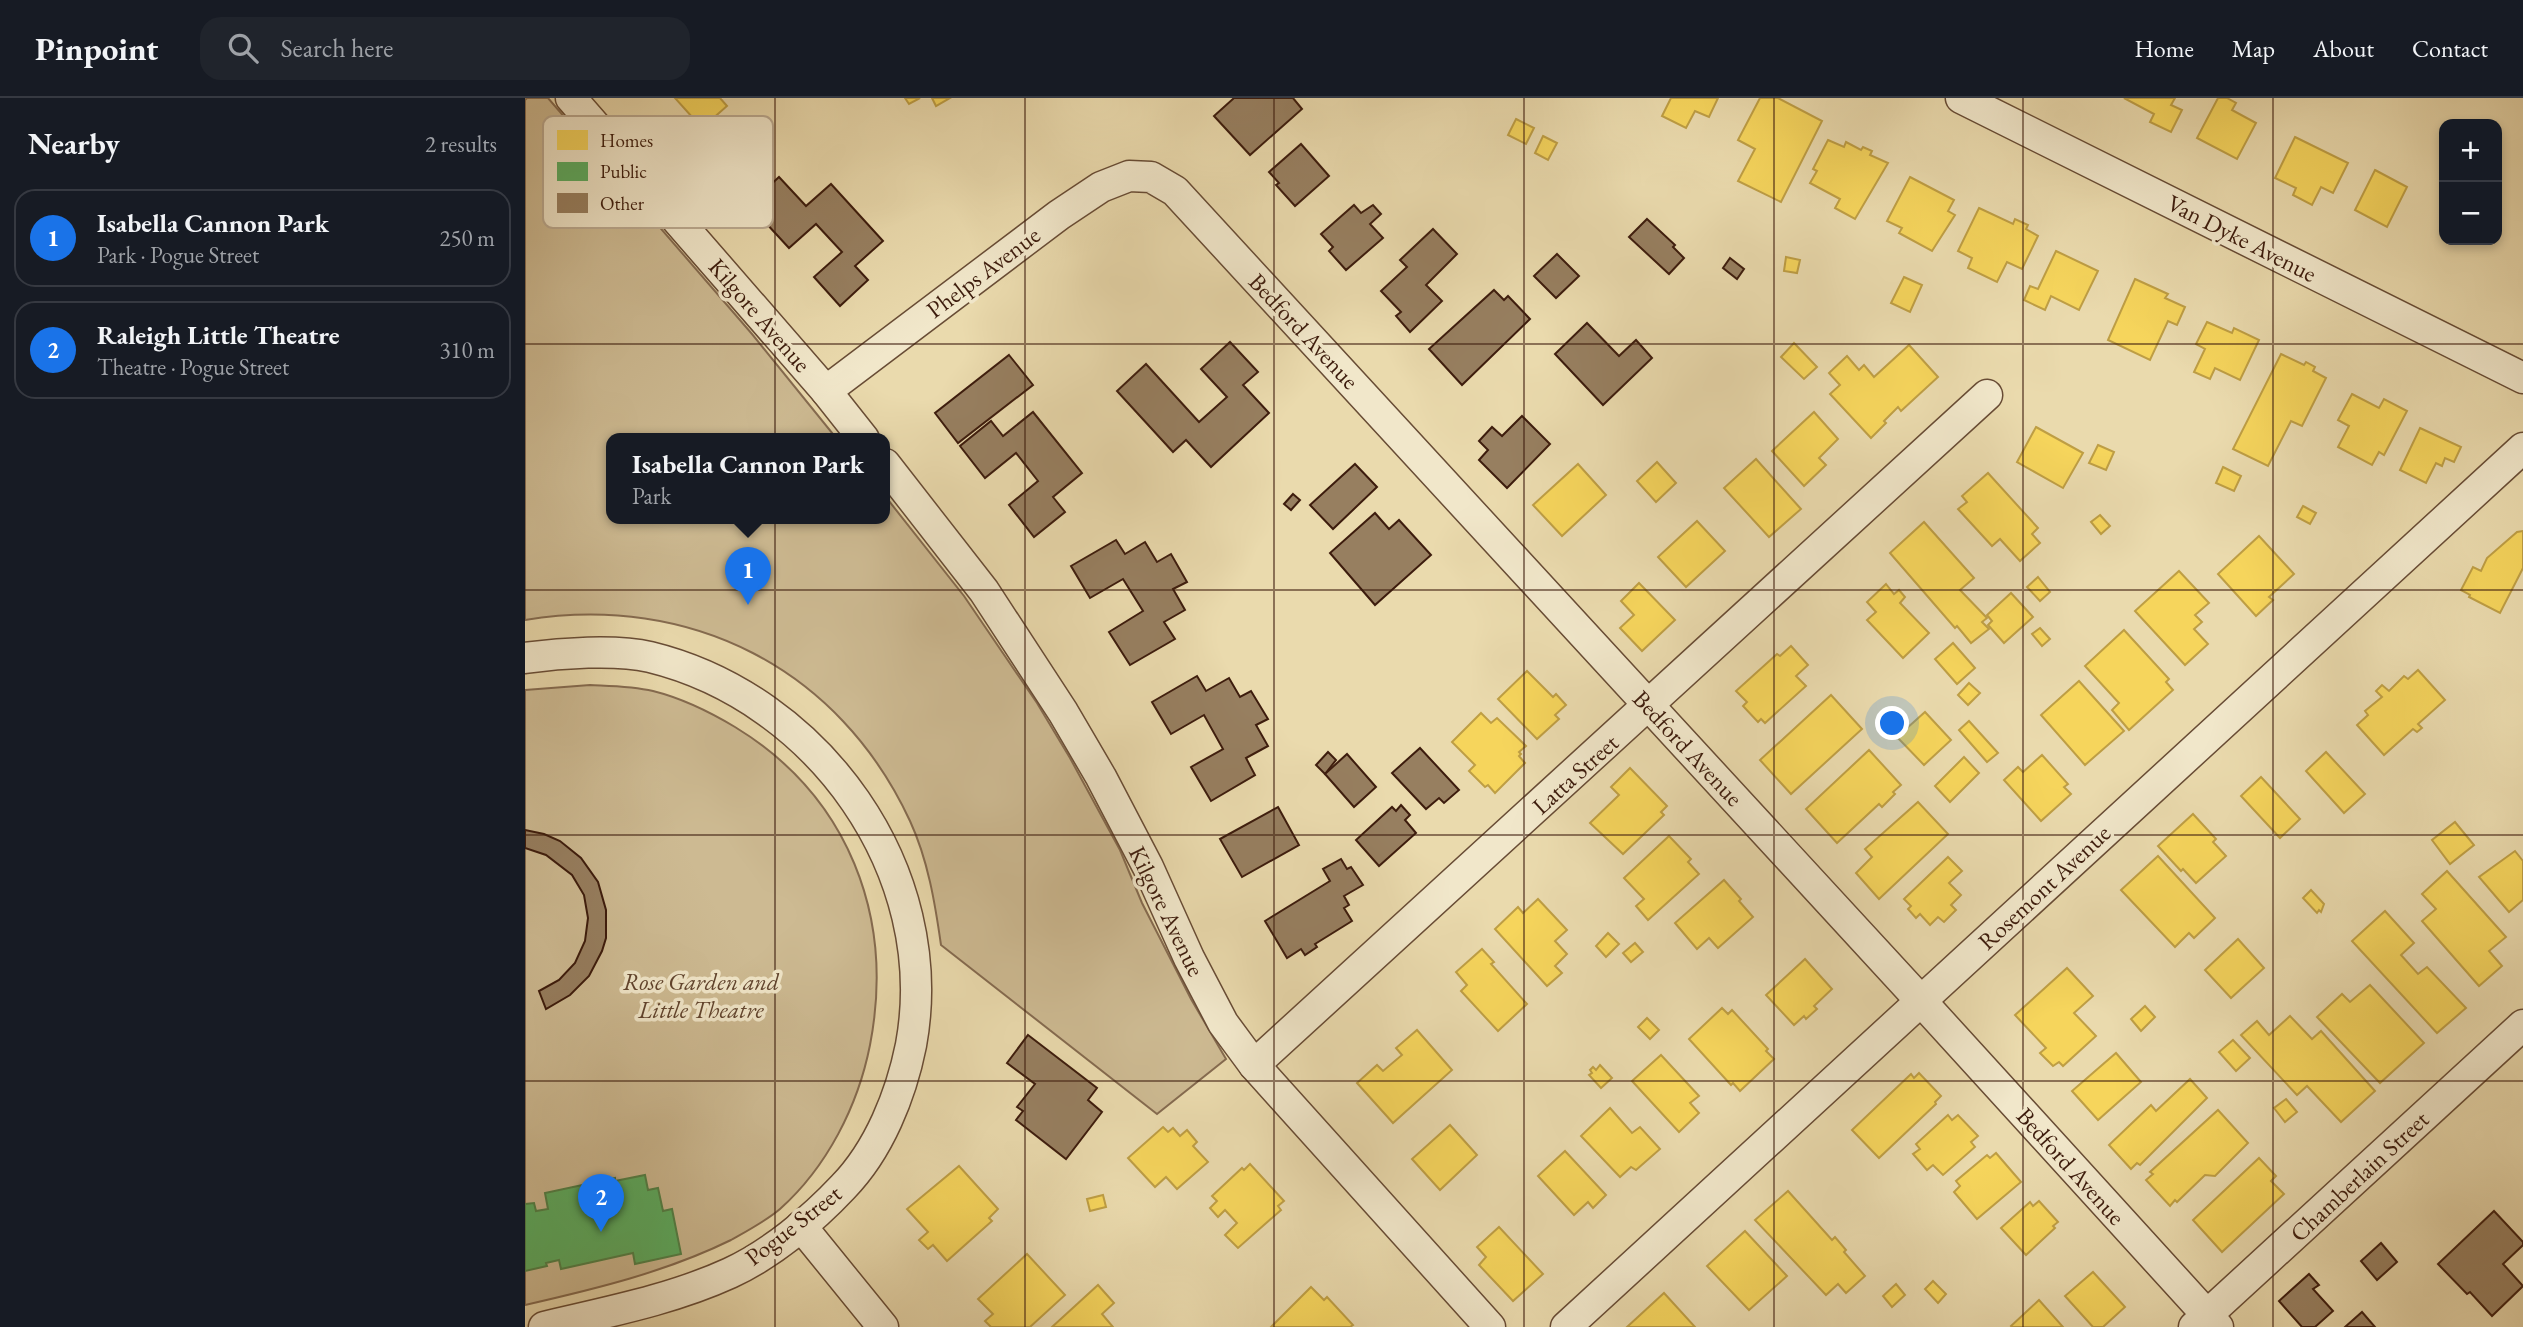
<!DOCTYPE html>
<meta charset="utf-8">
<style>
:root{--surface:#171b24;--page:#20242c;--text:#f1f3f6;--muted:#9ea1a6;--line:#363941;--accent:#1a73e8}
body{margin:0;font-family:"EB Garamond",serif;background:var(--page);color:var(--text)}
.controls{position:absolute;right:21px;top:21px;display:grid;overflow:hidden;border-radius:14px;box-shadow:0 4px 10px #0003}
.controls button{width:63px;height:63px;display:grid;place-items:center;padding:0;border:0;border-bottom:2px solid var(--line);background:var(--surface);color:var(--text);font:35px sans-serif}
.you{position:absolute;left:1368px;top:626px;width:24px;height:24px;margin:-18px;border:5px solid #fff;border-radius:50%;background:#1a73e8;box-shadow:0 0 0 10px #1a73e833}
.badge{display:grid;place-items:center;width:46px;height:46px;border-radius:50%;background:var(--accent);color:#fff;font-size:23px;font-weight:700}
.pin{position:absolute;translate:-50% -58px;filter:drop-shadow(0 2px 4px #0008)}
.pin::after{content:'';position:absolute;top:37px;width:24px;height:21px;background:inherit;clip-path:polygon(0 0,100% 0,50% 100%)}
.popup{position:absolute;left:81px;top:335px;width:284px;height:91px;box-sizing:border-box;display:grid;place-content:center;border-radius:14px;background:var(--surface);filter:drop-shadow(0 2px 5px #0005);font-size:23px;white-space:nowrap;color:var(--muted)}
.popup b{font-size:26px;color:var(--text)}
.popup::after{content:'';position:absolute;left:50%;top:100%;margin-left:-14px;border:14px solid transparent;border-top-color:var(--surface)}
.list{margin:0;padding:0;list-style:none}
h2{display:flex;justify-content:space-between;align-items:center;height:91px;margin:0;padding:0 28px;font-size:30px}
h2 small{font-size:23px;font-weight:400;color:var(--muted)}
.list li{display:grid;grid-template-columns:46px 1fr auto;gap:21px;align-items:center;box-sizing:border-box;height:98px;margin:0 14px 14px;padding:0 14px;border:2px solid var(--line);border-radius:21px}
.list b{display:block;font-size:26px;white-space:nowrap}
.list p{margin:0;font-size:23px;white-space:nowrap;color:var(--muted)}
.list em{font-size:23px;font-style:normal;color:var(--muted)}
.icon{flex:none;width:38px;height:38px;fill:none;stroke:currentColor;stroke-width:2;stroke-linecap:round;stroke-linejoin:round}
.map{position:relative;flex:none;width:1998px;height:1229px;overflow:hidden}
header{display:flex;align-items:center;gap:42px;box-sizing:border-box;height:98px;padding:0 35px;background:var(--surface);border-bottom:2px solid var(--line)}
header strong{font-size:33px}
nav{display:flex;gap:38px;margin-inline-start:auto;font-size:24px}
.search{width:490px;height:63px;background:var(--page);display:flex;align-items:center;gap:18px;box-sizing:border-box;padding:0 24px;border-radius:21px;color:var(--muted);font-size:26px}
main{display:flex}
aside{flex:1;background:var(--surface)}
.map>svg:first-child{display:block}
.green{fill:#cdba92;stroke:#856b50;stroke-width:2}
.homes{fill:#f6d55c;stroke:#be9e44;stroke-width:2}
.public{fill:#5aae61;stroke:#518248;stroke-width:2}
.building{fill:#977f60;stroke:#3d1c0d;stroke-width:2}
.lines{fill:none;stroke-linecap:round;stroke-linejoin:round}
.minor-casing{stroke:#684c35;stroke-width:33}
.minor{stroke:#f1e7ca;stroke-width:30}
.grid{fill:none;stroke:#3d1c0d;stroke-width:2;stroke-opacity:0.55}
.labels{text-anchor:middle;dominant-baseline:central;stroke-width:7;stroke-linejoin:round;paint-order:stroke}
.street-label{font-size:24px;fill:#3d1c0d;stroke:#f1e7ca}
.park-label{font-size:24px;font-style:italic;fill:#61442e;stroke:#f1e7ca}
.key{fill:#f1e7ca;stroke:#bbaa91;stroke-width:2}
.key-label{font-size:19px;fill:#3d1c0d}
</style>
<header>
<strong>Pinpoint</strong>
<div class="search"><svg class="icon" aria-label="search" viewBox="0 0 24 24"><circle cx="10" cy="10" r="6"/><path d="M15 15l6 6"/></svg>Search here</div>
<nav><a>Home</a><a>Map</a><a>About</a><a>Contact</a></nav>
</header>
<main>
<aside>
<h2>Nearby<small>2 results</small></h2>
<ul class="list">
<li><span class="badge">1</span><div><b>Isabella Cannon Park</b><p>Park · Pogue Street</p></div><em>250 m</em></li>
<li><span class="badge">2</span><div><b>Raleigh Little Theatre</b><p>Theatre · Pogue Street</p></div><em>310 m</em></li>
</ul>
</aside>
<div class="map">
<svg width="1998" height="1229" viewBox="0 0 1998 1229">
<rect width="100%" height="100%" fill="#eadaad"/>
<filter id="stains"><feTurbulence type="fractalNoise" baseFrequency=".00286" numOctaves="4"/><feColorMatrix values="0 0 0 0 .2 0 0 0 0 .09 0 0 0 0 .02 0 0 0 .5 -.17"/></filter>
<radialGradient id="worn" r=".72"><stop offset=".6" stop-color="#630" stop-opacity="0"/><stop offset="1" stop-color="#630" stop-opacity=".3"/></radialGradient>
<!-- green -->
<g class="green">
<path d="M2,0h21l204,236 85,105h-226v80h274v-23l79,100 73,107 33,55 50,92 22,53 49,96 35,60 -69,55 -216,-169c-6,-42 -13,-85 -31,-124 -71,-153 -220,-228 -385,-201v-520z"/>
<path d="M65,587c21,1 42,1 63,6 28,7 57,21 82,36 113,69 160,189 135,318 -12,61 -43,122 -90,164 -14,12 -33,22 -49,31 -65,32 -136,49 -206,65v-615z"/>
</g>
<!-- homes -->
<g class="homes">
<polygon points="150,0 195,0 202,8 177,30"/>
<polygon points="380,0 395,0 384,6"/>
<polygon points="407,0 425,0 411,8"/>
<polygon points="1146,0 1193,0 1184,19 1170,13 1161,30 1137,18"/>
<polygon points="1235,0 1253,0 1297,23 1256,104 1213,83 1230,51 1213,42"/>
<polygon points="1599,0 1650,0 1646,7 1657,12 1646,34 1625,24 1629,16"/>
<polygon points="1693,0 1702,0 1711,5 1707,12 1731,25 1712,61 1672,40"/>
<polygon points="991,21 1009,30 1001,46 983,37"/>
<polygon points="1018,38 1032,45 1023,62 1010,55"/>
<polygon points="1770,39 1823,65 1808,95 1796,89 1787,107 1768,97 1771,90 1750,80"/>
<polygon points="1303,42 1319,49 1321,44 1336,52 1338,49 1347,53 1345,57 1363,65 1330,121 1310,110 1315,101 1285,85 1292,73 1288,71"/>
<polygon points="1850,72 1882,89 1862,129 1830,112"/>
<polygon points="1385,79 1429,102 1423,113 1430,117 1407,153 1374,135 1377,130 1362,123"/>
<polygon points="1454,110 1488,126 1490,121 1503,127 1501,131 1513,138 1497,171 1482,164 1472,184 1443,170 1447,160 1433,153"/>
<polygon points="1531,153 1573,173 1554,212 1526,198 1520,212 1499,202 1505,188 1513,191"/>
<polygon points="1261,159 1275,162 1272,175 1259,173"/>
<polygon points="1379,179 1397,187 1385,214 1366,205"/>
<polygon points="1610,181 1643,196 1640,200 1660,209 1652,227 1643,223 1625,262 1583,242"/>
<polygon points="1682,224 1707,235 1709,230 1734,242 1715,282 1690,270 1685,281 1669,274 1680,251 1671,246"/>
<polygon points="1269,245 1292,269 1279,281 1256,259"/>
<polygon points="1384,247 1413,279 1376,313 1373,309 1359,323 1361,325 1346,340 1305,296 1315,287 1304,275 1322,258 1334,272 1339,267 1349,279"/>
<polygon points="1756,256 1779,267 1781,264 1790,269 1788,273 1801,280 1777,328 1766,323 1743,368 1708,351"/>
<polygon points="1827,296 1854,310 1859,301 1882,313 1859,357 1854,354 1847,367 1813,349 1824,328 1813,322"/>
<polygon points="1289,314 1313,341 1294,360 1301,367 1279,388 1247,353"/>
<polygon points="1511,329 1558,355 1538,390 1492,364"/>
<polygon points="1895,330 1936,349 1929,364 1920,360 1917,368 1911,365 1901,385 1875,372"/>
<polygon points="1573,347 1589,354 1581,372 1564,365"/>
<polygon points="1231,361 1276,411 1244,439 1199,390"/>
<polygon points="1132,364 1151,385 1131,404 1112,383"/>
<polygon points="1053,366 1081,397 1037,438 1008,407"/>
<polygon points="1698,369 1716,378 1709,393 1691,385"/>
<polygon points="1463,375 1513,430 1507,436 1515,445 1495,463 1475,441 1467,448 1433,411 1442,404 1437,398"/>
<polygon points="1778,408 1791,415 1785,426 1772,419"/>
<polygon points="1575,417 1585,428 1576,436 1566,424"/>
<polygon points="1172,423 1200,453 1161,489 1133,459"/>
<polygon points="1399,424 1449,480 1435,492 1462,520 1457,524 1464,531 1446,545 1432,528 1430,530 1365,455"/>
<polygon points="1998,433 1998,470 1975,515 1944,499 1945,497 1936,492 1948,469 1956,473 1962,460 1992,434"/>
<polygon points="1734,438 1769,476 1744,499 1748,502 1731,518 1693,476"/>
<polygon points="1654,473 1684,505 1670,517 1677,524 1669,531 1683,546 1660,567 1610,513"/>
<polygon points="1513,479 1525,494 1515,503 1502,489"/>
<polygon points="1114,485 1150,522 1117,553 1095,530 1109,517 1096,503"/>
<polygon points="1361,486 1369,496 1374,492 1380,499 1375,505 1404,535 1378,560 1342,522 1351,514 1342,504"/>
<polygon points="1486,495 1508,519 1479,545 1463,527 1467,523 1462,517"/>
<polygon points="1515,530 1525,541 1517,548 1507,536"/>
<polygon points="1599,532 1644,581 1641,584 1648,592 1604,632 1587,612 1594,605 1560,568"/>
<polygon points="1428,545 1450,570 1432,586 1410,561"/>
<polygon points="1266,548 1283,567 1271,578 1281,588 1240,625 1236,621 1233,624 1218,608 1222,604 1211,593 1252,556 1255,558"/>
<polygon points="1893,572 1920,602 1893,626 1897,630 1892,634 1888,631 1859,657 1832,627 1843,617 1840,613 1857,599 1851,593 1857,587 1864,593 1879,578 1883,581"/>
<polygon points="1002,573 1028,599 1031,596 1041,607 1030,617 1034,621 1012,641 973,601"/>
<polygon points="1554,583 1599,633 1560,667 1516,617"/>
<polygon points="1444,585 1455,595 1443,607 1433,597"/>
<polygon points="1306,597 1337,631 1266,696 1235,662"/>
<polygon points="1400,614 1426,642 1399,667 1372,639"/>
<polygon points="956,615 966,625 972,620 1001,648 994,654 996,656 994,658 1000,665 970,695 963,687 960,689 944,673 950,667 927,644"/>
<polygon points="1444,623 1473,655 1462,664 1434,632"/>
<polygon points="1344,652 1376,687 1368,694 1370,696 1357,709 1354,706 1312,745 1281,711"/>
<polygon points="1801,654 1840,696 1819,715 1781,673"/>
<polygon points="1517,657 1543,686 1539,689 1546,696 1516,723 1479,682 1493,669 1498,674"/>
<polygon points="1439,659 1454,675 1425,704 1410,688"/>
<polygon points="1105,670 1142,708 1136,714 1139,717 1098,756 1065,725 1094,697 1086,689"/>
<polygon points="1736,679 1775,721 1755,740 1716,698"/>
<polygon points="1393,704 1423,736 1354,801 1331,775 1347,759 1340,751"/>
<polygon points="1668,716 1691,741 1688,744 1701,758 1671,785 1658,771 1656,773 1633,748"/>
<polygon points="1930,724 1949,747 1925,766 1907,742"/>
<polygon points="1144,738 1166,761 1163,764 1174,776 1123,822 1111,808 1119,801 1099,780"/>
<polygon points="1990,753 1998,763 1998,802 1984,814 1954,779"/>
<polygon points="1633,758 1690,820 1669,840 1664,835 1650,849 1596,792"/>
<polygon points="1423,759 1437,773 1424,785 1436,797 1426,807 1431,812 1419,824 1413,819 1405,827 1395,816 1391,820 1383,811 1386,808 1379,801"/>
<polygon points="1922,773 1981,839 1964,853 1977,868 1954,888 1897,823 1911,811 1897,796"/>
<polygon points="1199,782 1216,801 1214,803 1228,819 1193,850 1184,840 1172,851 1150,825"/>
<polygon points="1786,792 1799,806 1796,814 1794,812 1792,815 1778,800"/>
<polygon points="1013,801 1042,832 1030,843 1042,856 1030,868 1037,875 1022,888 970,831 993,809 998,815"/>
<polygon points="1860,813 1889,845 1876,857 1893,876 1902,869 1941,910 1912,935 1827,843"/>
<polygon points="1083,835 1094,846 1081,859 1071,848"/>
<polygon points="1713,841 1739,870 1706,900 1680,872"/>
<polygon points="1110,845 1118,854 1106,864 1098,855"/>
<polygon points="957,851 969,864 966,866 1002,906 973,933 936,893 942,887 931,874"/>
<polygon points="1280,861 1307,891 1289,908 1292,911 1281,921 1279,918 1269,927 1241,897"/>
<polygon points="1542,870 1568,898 1549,915 1571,938 1538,968 1534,964 1528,968 1515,955 1521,950 1490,917"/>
<polygon points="1845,887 1899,945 1855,985 1792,919 1817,896 1825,904"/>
<polygon points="1620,908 1630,919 1616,933 1606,921"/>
<polygon points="1197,910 1203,916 1207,912 1243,951 1241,953 1249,961 1215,993 1208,985 1206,987 1164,941"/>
<polygon points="1765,918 1787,941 1796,933 1850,993 1816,1024 1782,988 1772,997 1716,937 1732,923 1744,937"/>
<polygon points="1122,920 1134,932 1125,941 1113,929"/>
<polygon points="892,932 927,972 868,1025 832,985 852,967 858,973 877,957 871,950"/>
<polygon points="1708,942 1725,960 1711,973 1694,954"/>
<polygon points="1591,955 1616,984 1573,1022 1547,993"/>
<polygon points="1136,957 1174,998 1165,1005 1174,1015 1154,1034 1107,983"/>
<polygon points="1075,967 1087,980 1076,990 1064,977 1067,975 1065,972 1068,969 1071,972"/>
<polygon points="1394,975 1416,998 1410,1004 1411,1006 1354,1060 1327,1032 1386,976 1389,980"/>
<polygon points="1665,981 1682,1000 1615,1067 1612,1065 1606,1071 1584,1047 1626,1007 1631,1013"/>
<polygon points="1761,1001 1772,1014 1760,1024 1749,1010"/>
<polygon points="1085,1010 1107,1035 1115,1029 1135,1051 1111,1072 1106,1069 1095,1079 1056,1038"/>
<polygon points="1693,1012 1723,1045 1690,1078 1680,1077 1652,1104 1650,1102 1645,1108 1621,1082 1628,1076 1625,1074"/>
<polygon points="1423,1017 1427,1022 1433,1017 1453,1038 1446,1044 1450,1049 1418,1077 1408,1067 1402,1072 1388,1056 1395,1051 1391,1046"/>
<polygon points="925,1027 952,1057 915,1092 887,1061"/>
<polygon points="638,1029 643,1034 648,1030 655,1038 662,1032 672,1044 668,1048 683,1064 652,1091 641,1079 630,1089 603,1060"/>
<polygon points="1040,1053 1081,1097 1068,1110 1063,1104 1049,1117 1013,1078"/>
<polygon points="1471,1055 1496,1084 1452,1121 1429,1094 1435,1088 1431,1083 1462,1057 1465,1060"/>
<polygon points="1734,1060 1751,1078 1746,1083 1759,1096 1697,1154 1668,1122"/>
<polygon points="725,1066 759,1103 753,1108 756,1112 713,1150 700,1137 712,1125 700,1112 693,1119 685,1110 692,1103 687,1098 717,1070 719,1072"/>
<polygon points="434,1068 473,1111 464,1120 467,1123 422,1163 408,1147 403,1151 394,1142 403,1134 382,1111"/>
<polygon points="1263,1093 1307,1142 1310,1139 1321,1152 1319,1154 1340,1178 1321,1195 1313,1186 1301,1197 1230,1122"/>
<polygon points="578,1097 581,1109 565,1113 562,1101"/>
<polygon points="1514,1103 1533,1124 1528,1128 1530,1130 1501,1157 1476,1130 1505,1104 1508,1108"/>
<polygon points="974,1129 1018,1176 988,1203 954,1167 961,1159 952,1149"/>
<polygon points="1220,1133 1262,1178 1224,1212 1182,1168"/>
<polygon points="502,1156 540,1197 505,1229 466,1229 460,1223 468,1216 453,1201"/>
<polygon points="1568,1174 1600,1209 1578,1229 1568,1229 1540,1198"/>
<polygon points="1408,1183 1421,1196 1413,1205 1400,1191"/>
<polygon points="1371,1186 1380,1197 1367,1209 1358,1198"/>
<polygon points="573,1187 589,1205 577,1216 588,1229 527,1229"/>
<polygon points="786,1189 799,1202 802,1199 828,1227 825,1229 746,1229"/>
<polygon points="1139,1195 1170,1229 1102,1229"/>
<polygon points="1514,1202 1538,1229 1487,1229 1486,1228"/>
</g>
<!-- public -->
<polygon class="public" points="120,1077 123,1092 133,1090 138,1113 147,1111 156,1156 110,1166 108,1155 36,1171 34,1162 21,1165 22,1168 0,1173 0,1106 9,1105 11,1113 23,1111 20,1095 90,1080 90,1083"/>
<!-- building -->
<g class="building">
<polygon points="709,0 768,0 777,11 725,57 689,18"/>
<polygon points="776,46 804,78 770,108 751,87 754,85 744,74"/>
<polygon points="254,79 281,108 306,86 358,143 330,168 343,182 315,208 289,179 317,154 291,126 264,150 240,124 246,119 230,101"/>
<polygon points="829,107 836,115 848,107 856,116 845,126 858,140 821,172 804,153 808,149 796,136"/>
<polygon points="1122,121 1150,147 1148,149 1159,160 1144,176 1104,139"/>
<polygon points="908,131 932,156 901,187 917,203 885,234 871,218 876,214 856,193 882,169 875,162"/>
<polygon points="1032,156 1054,178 1031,200 1009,178"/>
<polygon points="1205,160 1219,171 1212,181 1198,170"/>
<polygon points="969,192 979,202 983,198 1005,221 937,287 904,251"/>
<polygon points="1062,225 1094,258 1111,242 1127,260 1078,307 1030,256"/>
<polygon points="705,244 733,274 718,287 744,315 686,369 661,342 648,354 592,293 621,266 674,324 702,299 676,271"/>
<polygon points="484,257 508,287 433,345 410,315"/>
<polygon points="508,314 557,375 528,399 540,414 509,439 484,407 513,383 491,355 460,380 435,348 466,323 478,338"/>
<polygon points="997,318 1025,346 982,390 954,362 963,352 954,343 967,329 977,338"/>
<polygon points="830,366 852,389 808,431 785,407"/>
<polygon points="768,396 775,402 766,412 759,406"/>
<polygon points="850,415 864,431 874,422 906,457 850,507 805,455"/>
<polygon points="591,442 600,456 620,444 632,464 646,456 662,484 648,491 660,512 639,524 650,541 605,567 584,534 618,513 598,481 565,500 546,468"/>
<polygon points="672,578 681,593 704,580 715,599 726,593 743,621 731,627 743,648 721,660 730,677 686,703 666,669 698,651 679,617 646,636 627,604"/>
<polygon points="895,650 934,692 919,705 914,700 901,711 867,675"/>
<polygon points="803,654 811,662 800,676 791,667"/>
<polygon points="822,656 851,689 829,709 800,676"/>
<polygon points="876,707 885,717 880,722 891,735 854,768 831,742 867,709 871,713"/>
<polygon points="753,709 774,747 717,779 695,741"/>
<polygon points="0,732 19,736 35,743 56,760 73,784 81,812 81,840 77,853 64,878 45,897 21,911 14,893 34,882 50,865 60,843 63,820 59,797 47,777 21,757 0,750"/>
<polygon points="816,761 822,771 826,769 838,787 819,798 824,807 819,810 827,823 790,846 792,849 780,857 776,851 762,860 740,823 805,783 798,771"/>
<polygon points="503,937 572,990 563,1002 577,1014 541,1061 491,1022 498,1013 492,1009 510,986 482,965"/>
<polygon points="1969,1113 1998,1144 1998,1147 1978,1166 1998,1188 1967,1218 1945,1194 1942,1196 1913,1166"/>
<polygon points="1856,1145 1872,1164 1852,1182 1836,1163"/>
<polygon points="1784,1176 1794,1187 1788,1191 1808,1213 1790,1229 1777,1229 1754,1203"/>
<polygon points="1837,1214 1850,1229 1820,1229"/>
</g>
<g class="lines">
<!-- minor casing -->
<g class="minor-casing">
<g id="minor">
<polyline points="46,0 301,293 339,341"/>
<polyline points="1436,0 1998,280"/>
<polyline points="301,293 534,117 576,89 604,78 626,79 650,93 1396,903 1693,1229"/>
<polyline points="360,366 459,493 538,614 576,679 623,769 664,860 698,925 729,967 965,1229"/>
<path d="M0,560c35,-5 91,-9 125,-1 168,41 293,214 261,388 -10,50 -32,105 -68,142 -31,33 -72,67 -113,86 -59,27 -123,39 -186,54"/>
<polyline points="729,967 1462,297"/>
<polyline points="276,1128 358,1229"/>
<polyline points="1041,1229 1998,350"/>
<polyline points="1669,1229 1998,927"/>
</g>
</g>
<!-- minor -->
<use href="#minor" class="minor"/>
</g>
<!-- grid -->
<path class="grid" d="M250,0v1229M500,0v1229M749,0v1229M999,0v1229M1249,0v1229M1498,0v1229M1748,0v1229M0,246h1998M0,492h1998M0,737h1998M0,983h1998"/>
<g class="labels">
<!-- street labels -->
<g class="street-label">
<text transform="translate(1717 140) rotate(27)">Van Dyke Avenue</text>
<text transform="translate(458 174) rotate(-37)">Phelps Avenue</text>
<text transform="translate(235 217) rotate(49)">Kilgore Avenue</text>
<text transform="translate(779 233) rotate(47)">Bedford Avenue</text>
<text transform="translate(1163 650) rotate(47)">Bedford Avenue</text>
<text transform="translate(1050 676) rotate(-42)">Latta Street</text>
<text transform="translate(1519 789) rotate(-43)">Rosemont Avenue</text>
<text transform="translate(642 813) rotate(64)">Kilgore Avenue</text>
<text transform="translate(1546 1068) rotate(48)">Bedford Avenue</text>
<text transform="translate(1834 1078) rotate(-43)">Chamberlain Street</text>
<text transform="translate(268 1127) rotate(-38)">Pogue Street</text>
</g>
<!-- park labels -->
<g class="park-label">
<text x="176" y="883">Rose Garden and<tspan x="176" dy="28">Little Theatre</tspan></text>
</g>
</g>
<!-- legend -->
<rect x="18" y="18" width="230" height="112" rx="10" class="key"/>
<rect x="32" y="32" width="31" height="20" fill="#f6d55c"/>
<rect x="32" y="64" width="31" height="19" fill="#5aae61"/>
<rect x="32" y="95" width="31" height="20" fill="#977f60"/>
<g class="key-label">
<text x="75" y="49">Homes</text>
<text x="75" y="80">Public</text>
<text x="75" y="112">Other</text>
</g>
<rect width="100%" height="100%" filter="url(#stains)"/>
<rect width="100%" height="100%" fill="url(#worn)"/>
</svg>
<div class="controls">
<button>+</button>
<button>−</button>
</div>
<div class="you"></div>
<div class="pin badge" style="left:223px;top:507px">1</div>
<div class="popup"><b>Isabella Cannon Park</b>Park</div>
<div class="pin badge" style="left:76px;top:1134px">2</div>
</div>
</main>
